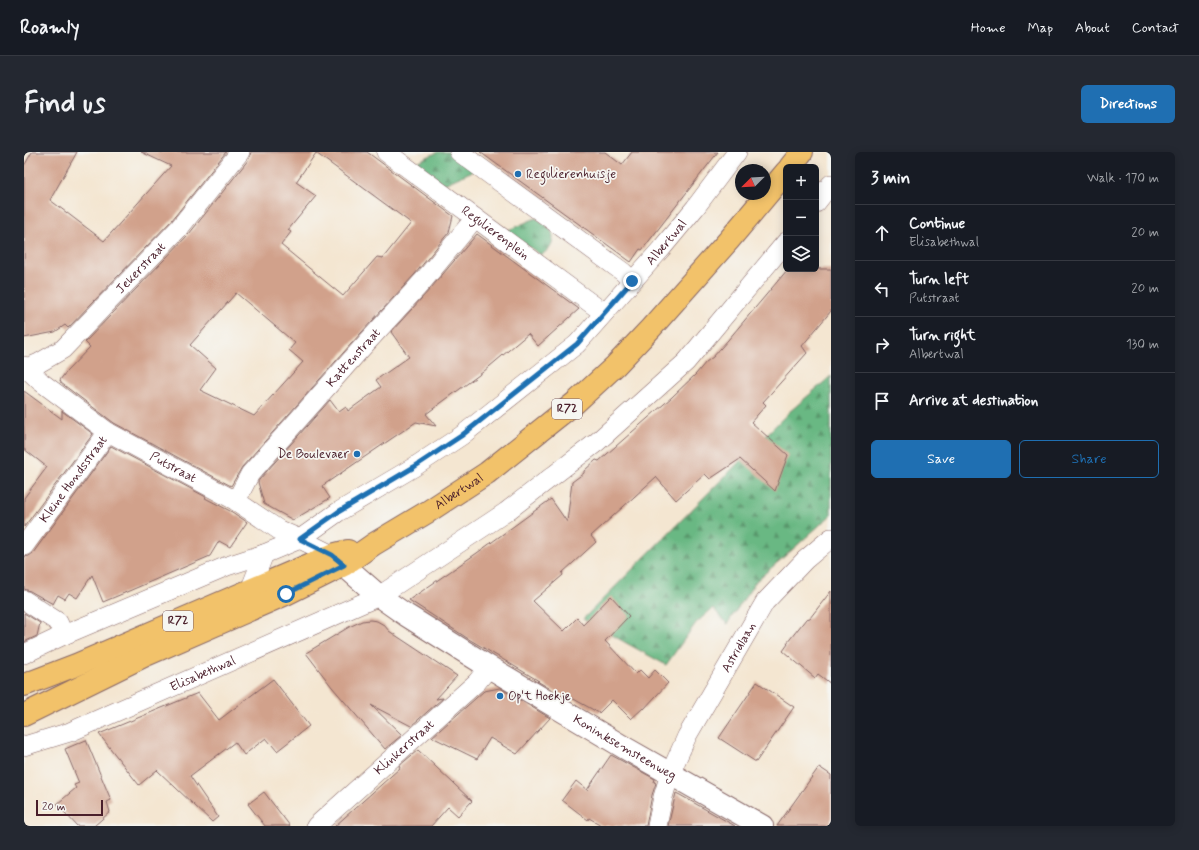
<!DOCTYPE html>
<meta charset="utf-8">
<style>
:root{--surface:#171b24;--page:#242831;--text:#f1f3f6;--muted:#9ea1a6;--line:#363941;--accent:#1f6fb2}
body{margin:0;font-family:Mynerve,sans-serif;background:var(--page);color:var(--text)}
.controls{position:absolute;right:12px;top:12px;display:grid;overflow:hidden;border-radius:6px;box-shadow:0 2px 10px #0003}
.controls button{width:36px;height:36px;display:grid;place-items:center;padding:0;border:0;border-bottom:1px solid var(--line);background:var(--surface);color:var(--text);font:20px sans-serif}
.compass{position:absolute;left:711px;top:12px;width:36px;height:36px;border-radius:50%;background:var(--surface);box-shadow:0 2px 10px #0003;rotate:246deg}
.scale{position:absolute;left:12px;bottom:10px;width:67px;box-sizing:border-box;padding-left:4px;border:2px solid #4a1f2b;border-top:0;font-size:11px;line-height:14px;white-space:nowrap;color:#4a1f2b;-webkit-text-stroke:3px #f6f6f2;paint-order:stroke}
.stop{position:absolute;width:12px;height:12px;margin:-9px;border:3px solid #1f6fb2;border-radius:50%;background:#fff}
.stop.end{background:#1f6fb2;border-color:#fff;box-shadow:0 1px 4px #0008}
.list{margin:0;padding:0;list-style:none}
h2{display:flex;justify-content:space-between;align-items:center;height:52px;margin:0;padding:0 16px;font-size:17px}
h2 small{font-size:13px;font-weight:400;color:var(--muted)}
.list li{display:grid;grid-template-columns:26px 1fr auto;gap:12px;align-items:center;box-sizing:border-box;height:56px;padding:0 16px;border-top:1px solid var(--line)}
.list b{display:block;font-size:15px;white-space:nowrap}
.list p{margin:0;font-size:13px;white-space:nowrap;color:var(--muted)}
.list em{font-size:13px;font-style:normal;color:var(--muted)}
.actions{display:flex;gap:8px;padding:12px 16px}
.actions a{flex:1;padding:9px 0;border:1px solid var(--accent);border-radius:6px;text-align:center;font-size:14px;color:var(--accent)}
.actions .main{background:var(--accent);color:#fff}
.icon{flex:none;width:22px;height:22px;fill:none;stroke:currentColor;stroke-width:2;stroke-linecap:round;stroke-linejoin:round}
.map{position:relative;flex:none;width:807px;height:674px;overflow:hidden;border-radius:6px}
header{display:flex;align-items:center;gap:24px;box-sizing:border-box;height:56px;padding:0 20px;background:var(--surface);border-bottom:1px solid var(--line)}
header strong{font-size:19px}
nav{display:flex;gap:22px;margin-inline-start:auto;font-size:14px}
.intro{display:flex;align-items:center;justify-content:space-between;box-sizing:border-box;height:96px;padding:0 24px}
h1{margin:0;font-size:28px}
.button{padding:10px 18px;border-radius:6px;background:var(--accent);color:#fff;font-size:14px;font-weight:700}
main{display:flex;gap:24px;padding:0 24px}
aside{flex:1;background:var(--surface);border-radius:6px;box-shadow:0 2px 10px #0003}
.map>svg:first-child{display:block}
.forest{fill:url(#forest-firs);stroke:#5a6c57}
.building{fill:#d1a18b;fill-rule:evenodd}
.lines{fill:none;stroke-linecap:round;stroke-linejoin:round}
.minor-casing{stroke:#866565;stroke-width:20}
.tertiary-casing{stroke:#866565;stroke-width:24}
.primary-casing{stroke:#866565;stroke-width:24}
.minor{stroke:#fff;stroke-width:19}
.tertiary{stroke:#fff;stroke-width:22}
.primary{stroke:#f2c26a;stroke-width:22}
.route{stroke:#1f6fb2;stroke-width:5}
.poi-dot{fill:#1f6fb2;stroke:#f6f6f2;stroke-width:1.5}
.labels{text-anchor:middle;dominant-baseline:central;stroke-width:3.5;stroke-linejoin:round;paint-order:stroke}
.shield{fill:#f6f6f2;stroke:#7e6067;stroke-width:1}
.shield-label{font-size:12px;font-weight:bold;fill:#4a1f2b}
.poi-label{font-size:13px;fill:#4a1f2b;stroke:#f6f6f2;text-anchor:start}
.street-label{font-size:13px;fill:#4a1f2b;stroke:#f6f6f2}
</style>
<header>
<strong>Roamly</strong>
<nav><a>Home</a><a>Map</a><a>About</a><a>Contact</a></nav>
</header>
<div class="intro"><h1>Find us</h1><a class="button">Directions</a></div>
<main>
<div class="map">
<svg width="807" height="674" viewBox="0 0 807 674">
<defs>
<pattern id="forest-firs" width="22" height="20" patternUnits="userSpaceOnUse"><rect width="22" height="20" fill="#69b883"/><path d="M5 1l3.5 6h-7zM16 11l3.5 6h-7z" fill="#58956b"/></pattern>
</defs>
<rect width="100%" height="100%" fill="#f6f6f2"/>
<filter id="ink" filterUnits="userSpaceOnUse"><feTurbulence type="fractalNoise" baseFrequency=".025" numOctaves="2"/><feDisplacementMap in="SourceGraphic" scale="8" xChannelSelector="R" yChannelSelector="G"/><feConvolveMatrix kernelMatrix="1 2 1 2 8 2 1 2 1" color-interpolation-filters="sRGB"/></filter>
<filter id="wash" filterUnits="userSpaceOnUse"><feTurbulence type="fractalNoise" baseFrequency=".012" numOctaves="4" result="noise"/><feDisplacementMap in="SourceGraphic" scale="16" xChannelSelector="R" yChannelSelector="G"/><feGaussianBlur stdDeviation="0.9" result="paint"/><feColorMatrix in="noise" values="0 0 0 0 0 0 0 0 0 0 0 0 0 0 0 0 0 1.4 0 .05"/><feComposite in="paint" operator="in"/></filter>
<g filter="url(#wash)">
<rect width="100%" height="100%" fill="#f4e6d1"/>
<!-- forest -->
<g class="forest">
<polygon points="414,0 425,0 451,18 418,33 390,11"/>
<path d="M512,66c5,3 10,6 13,10 9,10 1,22 -8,27l-35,-24z"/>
<polygon points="807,224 807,363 768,398 732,429 703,472 689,456 672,471 642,513 559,467 764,261"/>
</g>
<g id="blocks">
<!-- building -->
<g class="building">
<polygon points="8,0 53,0 26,48 80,89 147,14 117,0 202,0 148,68 44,176 41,173 31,180 0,186 0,14"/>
<path d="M227,0h116l86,64 -4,16 -34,42 -64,70 -109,123 -11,19 -117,-63 -53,-40 -1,-3 6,-8 24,-25 -5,-5 104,-108 60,-75zM292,1l95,70 -28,35 -6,-1 -34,39 -62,-51 10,-13 -3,-2 28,-34 -20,-14zM212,141l59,50 -6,7 14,12 -49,54 -54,-26 16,-22 -26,-23z"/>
<polygon points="456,0 581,0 598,13 608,0 694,0 618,98 616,97 607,110"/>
<polygon points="453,82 555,157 514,194 504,182 459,220 402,262 412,274 392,270 298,334 306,346 269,368 240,352 234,330 235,328 306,248 315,260 322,255 324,259 357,235 352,228 385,205 367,180 407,136"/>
<polygon points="764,117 807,117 807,159 778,194 783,201 739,250 742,253 727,270 764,303 751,339 716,307 686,327 681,322 652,348 632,325 567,384 572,390 538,421 539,423 509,449 540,479 553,466 559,473 587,444 605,464 581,489 612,522 616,518 624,526 631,518 644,531 620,557 619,556 607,567 588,548 575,561 546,545 544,547 513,529 515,529 443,486 385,448 453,401 527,347 543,370 548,330 560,321 560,319 572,308 575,309 648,245 672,222 682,210 689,205 704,188"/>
<polygon points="0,239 38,267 38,259 69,282 0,375 0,346 23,315 0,297"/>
<polygon points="87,294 182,345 181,346 208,360 223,370 206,395 195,389 186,404 98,442 79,450 68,423 53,446 45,441 41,447 34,443 29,452 6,439 0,437 0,405 5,404 9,401"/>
<polygon points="807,439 807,532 794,522 791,526 759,499 764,492 763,491 782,467 786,466"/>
<polygon points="0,461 16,471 13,484 0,490"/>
<polygon points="346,468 353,469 360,473 365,479 433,524 412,547 419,546 387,574 347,553 378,583 361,597 308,535 282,501 325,475 338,469"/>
<polygon points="249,527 285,574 253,599 242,586 220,603 211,590 166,624 194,665 188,670 133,618 115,633 75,582 174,541 195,568"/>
<polygon points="733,530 770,555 732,610 695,586"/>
<polygon points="476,536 526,566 493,602 466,586 453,607 408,585 460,539"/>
<polygon points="62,588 87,648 83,650 86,660 70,674 53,674 33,652 52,636 50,633 55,631 41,597"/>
<polygon points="394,598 448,649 434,664 424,655 407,674 311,674 376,616 375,614"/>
<polygon points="587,603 631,627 630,630 632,631 628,643 622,674 579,674 565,666 564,668 538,648 552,629 563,638"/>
<polygon points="795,615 807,623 807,674 753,674"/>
<polygon points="240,640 266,674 241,674 224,652"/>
<polygon points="652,641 656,643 711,674 644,674"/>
</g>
</g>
</g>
<g filter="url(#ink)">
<use href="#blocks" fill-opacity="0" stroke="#866565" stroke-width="1"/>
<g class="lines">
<!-- minor casing -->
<g class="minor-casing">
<g id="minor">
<path id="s1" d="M362,0l218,161"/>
<polyline points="435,0 599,120 608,129"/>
<polyline points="792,51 807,32"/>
<path id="s2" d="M0,214l17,16 67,50 128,69 43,29 21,9 32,16"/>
<path id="s3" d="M3,216l12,-5 24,-14 117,-122 60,-75"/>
<path id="s4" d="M212,349l14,-27 109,-123 64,-70 52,-63"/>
<path id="s5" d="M0,394l84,-114"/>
<polyline points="226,438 240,402"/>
<polyline points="0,448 34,470 40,483"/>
<path id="s6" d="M0,502l40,-19 163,-69 37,-12 36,-15 38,-27 76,-45 47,-31 116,-92 84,-95 34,-41 42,-56"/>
<path id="s7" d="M0,594l46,-14 309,-136 127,-84 91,-70 89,-80 100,-120"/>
<path id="s8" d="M292,674l161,-144 12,-15"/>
<path id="s9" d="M633,674l6,-29 7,-23 17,-38 78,-134 40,-42 26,-22"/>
</g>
</g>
<!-- tertiary casing -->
<g class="tertiary-casing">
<g id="tertiary">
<path id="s10" d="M308,403l47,41 27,19 83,52 136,81 137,78"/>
</g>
</g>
<!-- primary casing -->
<g class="primary-casing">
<g id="primary">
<polyline points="766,15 778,0"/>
<polyline points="0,533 52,513 308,403 324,399"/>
<path id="s11" d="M0,563l122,-60 140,-61 58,-29 30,-21 55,-33 58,-38 89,-71 39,-36 36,-38 78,-88 57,-68"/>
</g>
</g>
<!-- minor -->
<use href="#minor" class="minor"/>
<!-- tertiary -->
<use href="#tertiary" class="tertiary"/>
<!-- primary -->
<use href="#primary" class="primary"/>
</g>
</g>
<g class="lines" filter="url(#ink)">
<!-- route -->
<polyline class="route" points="262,442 320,413 308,403 276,387 314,360 390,315 437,284 553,192 608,129"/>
</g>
<!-- markers -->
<g class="poi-dot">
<circle cx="494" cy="22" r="4"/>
<circle cx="333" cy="302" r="4"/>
<circle cx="476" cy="544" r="4"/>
</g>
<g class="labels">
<!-- shield labels -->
<g class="shield">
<rect x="528" y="247" width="30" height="20" rx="3"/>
<rect x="139" y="459" width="30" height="20" rx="3"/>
</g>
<g class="shield-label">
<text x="543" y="257">R72</text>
<text x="154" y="469">R72</text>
</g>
<!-- poi labels -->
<g class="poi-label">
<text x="502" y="22">Regulierenhuisje</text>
<text x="325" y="302" text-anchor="end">De Boulevaer</text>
<text x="484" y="544">Op't Hoekje</text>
</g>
<!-- street labels -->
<g class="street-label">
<text stroke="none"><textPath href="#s1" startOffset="136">Regulierenplein</textPath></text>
<text stroke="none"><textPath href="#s6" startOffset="774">Albertwal</textPath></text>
<text stroke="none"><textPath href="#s3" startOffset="153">Jekerstraat</textPath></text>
<text stroke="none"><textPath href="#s4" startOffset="186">Kattenstraat</textPath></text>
<text stroke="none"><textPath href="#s2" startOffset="181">Putstraat</textPath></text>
<text stroke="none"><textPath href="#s5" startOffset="83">Kleine Hondsstraat</textPath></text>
<text stroke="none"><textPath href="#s11" startOffset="490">Albertwal</textPath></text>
<text stroke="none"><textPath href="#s9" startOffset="198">Astridlaan</textPath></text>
<text stroke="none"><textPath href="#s7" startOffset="193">Elisabethwal</textPath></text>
<text stroke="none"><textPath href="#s8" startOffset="118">Klinkerstraat</textPath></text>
<text stroke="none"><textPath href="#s10" startOffset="351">Koninksemsteenweg</textPath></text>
</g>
</g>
</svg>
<div class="controls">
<button>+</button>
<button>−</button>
<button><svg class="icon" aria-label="layers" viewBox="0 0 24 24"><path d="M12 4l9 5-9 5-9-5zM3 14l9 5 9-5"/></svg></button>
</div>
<svg class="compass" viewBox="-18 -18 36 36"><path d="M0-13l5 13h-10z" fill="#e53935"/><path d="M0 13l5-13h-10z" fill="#9ea1a6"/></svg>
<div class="scale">20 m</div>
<div class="stop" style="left:262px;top:442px"></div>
<div class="stop end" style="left:608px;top:129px"></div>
</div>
<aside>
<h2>3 min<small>Walk · 170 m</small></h2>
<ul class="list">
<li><svg class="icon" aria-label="ahead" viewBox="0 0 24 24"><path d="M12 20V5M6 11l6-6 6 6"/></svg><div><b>Continue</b><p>Elisabethwal</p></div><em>20 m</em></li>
<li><svg class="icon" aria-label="left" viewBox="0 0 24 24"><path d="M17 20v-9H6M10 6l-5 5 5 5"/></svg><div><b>Turn left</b><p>Putstraat</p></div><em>20 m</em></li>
<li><svg class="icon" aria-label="right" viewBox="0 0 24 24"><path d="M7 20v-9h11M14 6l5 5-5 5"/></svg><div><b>Turn right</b><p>Albertwal</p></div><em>130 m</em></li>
<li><svg class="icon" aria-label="arrive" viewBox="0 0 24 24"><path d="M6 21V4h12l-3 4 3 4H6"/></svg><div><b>Arrive at destination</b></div></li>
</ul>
<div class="actions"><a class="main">Save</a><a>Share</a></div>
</aside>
</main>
